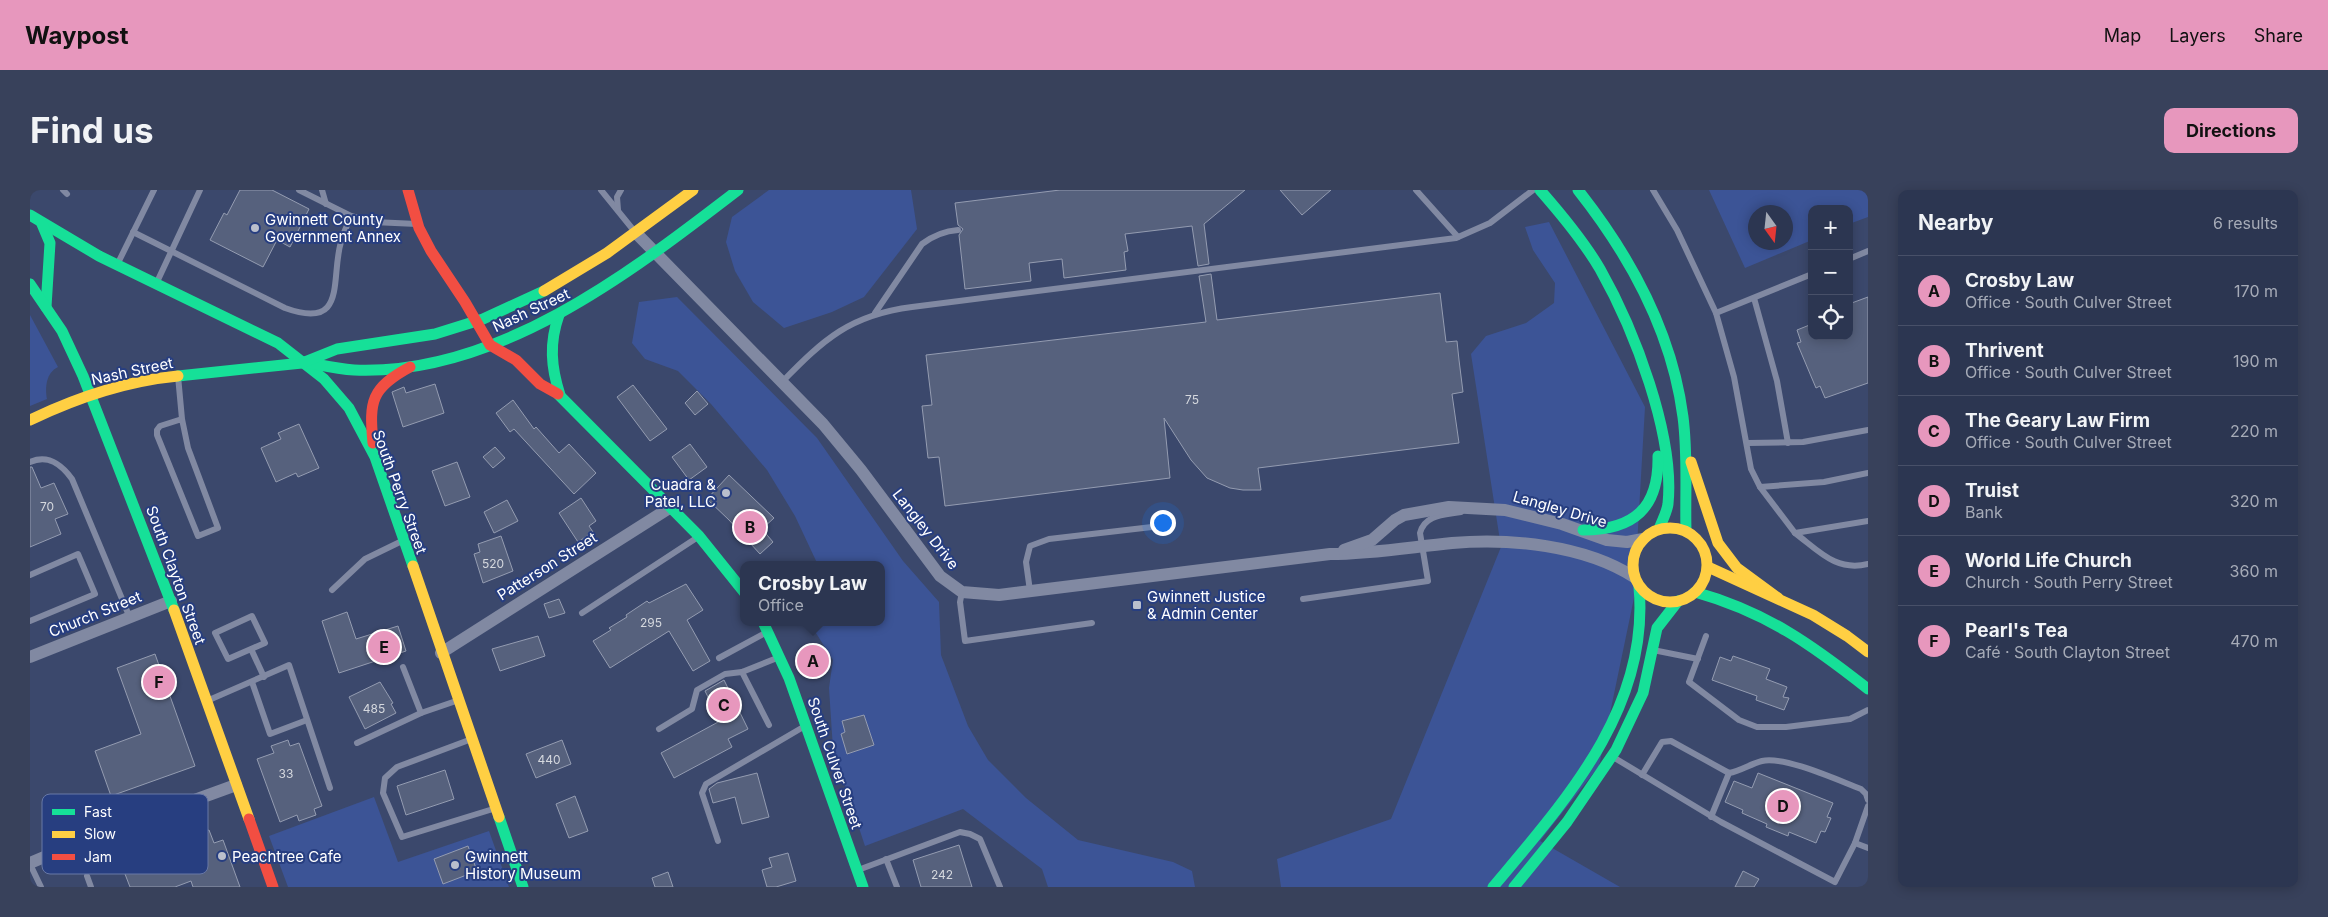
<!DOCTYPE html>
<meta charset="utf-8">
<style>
:root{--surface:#2c3651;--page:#38415b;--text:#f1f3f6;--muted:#a6abb7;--line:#485068;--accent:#e797bd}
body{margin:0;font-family:Inter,sans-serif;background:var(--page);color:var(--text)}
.controls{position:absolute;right:15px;top:15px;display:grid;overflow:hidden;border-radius:10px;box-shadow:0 2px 12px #0003}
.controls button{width:45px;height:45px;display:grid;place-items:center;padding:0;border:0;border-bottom:1px solid var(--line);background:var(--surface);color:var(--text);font:25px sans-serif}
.compass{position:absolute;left:1718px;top:15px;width:45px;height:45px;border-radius:50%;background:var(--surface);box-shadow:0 2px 12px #0003;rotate:165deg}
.you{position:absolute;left:1132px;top:332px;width:18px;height:18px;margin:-12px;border:4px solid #fff;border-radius:50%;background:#1a73e8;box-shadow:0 0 0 8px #1a73e833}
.badge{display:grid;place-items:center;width:32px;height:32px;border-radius:50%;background:var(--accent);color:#111;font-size:16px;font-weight:700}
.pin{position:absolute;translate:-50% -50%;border:2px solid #fff;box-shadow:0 1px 5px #0006}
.popup{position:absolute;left:710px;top:371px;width:145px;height:65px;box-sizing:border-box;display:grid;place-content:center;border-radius:10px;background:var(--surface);filter:drop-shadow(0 1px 4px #0005);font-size:16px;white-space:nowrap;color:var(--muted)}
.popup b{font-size:19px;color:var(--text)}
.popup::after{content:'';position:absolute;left:50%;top:100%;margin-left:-10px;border:10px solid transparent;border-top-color:var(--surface)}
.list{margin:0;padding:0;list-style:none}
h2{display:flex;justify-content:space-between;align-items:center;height:65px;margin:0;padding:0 20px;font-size:21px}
h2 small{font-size:16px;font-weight:400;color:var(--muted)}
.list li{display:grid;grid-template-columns:32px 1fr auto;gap:15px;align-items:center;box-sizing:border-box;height:70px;padding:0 20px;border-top:1px solid var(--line)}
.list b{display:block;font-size:19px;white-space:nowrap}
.list p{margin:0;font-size:16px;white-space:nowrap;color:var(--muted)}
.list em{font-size:16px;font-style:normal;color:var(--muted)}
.icon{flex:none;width:28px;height:28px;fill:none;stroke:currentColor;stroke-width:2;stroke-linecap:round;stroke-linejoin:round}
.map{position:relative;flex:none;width:1838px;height:697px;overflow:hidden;border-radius:10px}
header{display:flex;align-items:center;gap:30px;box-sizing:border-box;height:70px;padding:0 25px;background:var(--accent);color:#111}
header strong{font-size:24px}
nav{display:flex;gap:28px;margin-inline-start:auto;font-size:18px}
.intro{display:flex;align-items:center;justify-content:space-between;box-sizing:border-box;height:120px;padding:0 30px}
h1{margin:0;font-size:35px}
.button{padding:12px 22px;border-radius:10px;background:var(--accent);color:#111;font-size:18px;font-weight:700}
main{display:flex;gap:30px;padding:0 30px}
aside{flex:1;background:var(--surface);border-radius:10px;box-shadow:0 2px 12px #0003}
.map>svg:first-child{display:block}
.green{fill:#3c5496;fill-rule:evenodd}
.building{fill:#56617d;stroke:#949cb1}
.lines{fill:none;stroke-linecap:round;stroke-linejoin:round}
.lane{stroke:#8189a2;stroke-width:6}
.street{stroke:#8189a2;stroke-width:12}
.fast{stroke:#16e098;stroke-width:11}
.slow{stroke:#ffcf43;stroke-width:11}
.jam{stroke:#f24e42;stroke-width:11}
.poi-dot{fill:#babfcc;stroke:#273e80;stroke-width:2}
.labels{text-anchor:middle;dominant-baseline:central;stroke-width:4;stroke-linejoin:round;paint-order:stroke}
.number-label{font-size:12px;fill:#d5d8de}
.poi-label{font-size:15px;fill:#fff;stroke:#273e80;text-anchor:start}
.street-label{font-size:15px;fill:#fff;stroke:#273e80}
.key{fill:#273e80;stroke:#6878a6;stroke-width:1}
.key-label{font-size:14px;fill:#fff}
</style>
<header>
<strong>Waypost</strong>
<nav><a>Map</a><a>Layers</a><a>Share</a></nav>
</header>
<div class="intro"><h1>Find us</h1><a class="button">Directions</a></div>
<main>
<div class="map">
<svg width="1838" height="697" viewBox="0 0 1838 697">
<rect width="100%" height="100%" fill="#3b486c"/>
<!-- green -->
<g class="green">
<polygon points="739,0 881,0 887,39 834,107 802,122 754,138 723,112 705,81 696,52 702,27"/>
<path d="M1679,0h159v27l-19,7v-15h-37v31l-67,28zM1756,22v30h-30v-30z"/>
<polygon points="1519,32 1615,217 1604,408 1569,576 1510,651 1590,697 1251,697 1247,669 1361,629 1471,357 1441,164 1456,146 1496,133 1524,113 1525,93 1503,60 1495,37"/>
<polygon points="647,107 787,248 873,371 909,412 911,465 938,536 958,570 996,608 1048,650 1143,672 1162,681 1165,697 1018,697 1012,679 933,619 835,656 803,559 799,498 803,470 779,432 852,432 852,375 788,375 765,326 737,280 681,214 648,181 615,169 602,153 609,112"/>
<path d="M0,125l28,52c-12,6 -13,20 -11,32l-17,7z"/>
<polygon points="344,607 368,672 459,641 479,697 258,697 239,646"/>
</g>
<!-- building -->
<g class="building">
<polygon points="210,0 242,0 279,19 260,57 247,50 233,77 180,50 194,23 197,25"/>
<polygon points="1030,0 1215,0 1174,34 1179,74 1168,76 1162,36 1095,44 1098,61 1094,62 1096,80 1034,88 1032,69 999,73 1001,91 935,99 929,45 933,39 928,35 925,13"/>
<polygon points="1250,0 1301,0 1272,25"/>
<polygon points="1181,84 1187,130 1410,103 1416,152 1427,151 1429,170 1433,202 1422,204 1429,253 1228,278 1231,300 1213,300 1200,298 1177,288 1161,270 1134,228 1140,288 915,316 909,267 898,268 896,250 892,216 902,215 896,165 1176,132 1169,86"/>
<polygon points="1838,107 1838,193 1795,208 1790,196 1786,198 1767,153 1771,152 1767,140 1782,134 1782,146 1819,146 1819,114"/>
<polygon points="405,194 414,223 373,237 362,202 374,197 376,203"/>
<polygon points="603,195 637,239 620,251 587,207"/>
<polygon points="667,201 678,214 665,225 655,213"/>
<polygon points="483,210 504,239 506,237 529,263 539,254 566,283 544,304 484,239 480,242 466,223"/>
<polygon points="269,234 289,278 268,287 266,283 246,292 231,258 251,249 248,243"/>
<polygon points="660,254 677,277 659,290 642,267"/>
<polygon points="465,257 475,268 463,278 453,267"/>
<polygon points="427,272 440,307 415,316 402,281"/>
<polygon points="0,277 2,277 11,298 24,293 38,324 25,329 31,344 0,357"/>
<polygon points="699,285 744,328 732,339 743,352 730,364 699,330 677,309"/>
<polygon points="551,308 566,331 559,336 563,342 548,352 529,323"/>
<polygon points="477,310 488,331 464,343 454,322"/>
<polygon points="471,346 483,381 453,393 444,364 450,362 448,354"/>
<polygon points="656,394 673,420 657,430 680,471 663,481 639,441 580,478 563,451 581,440 579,438 597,427 596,425 617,411 619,413"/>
<polygon points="529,409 535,423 519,428 514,414"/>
<polygon points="317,422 326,449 368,436 376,461 309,483 292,431"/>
<polygon points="508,446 515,466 470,481 462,459"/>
<polygon points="787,456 798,478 780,487 769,465"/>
<polygon points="125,464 165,576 81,606 65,561 111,544 87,478"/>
<polygon points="1703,466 1740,479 1736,489 1757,497 1753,507 1759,508 1754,520 1726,510 1727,506 1682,490 1690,467 1701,471"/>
<polygon points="694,490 718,539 698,549 702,557 644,588 631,563 690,531 675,501"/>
<polygon points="350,492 363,513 361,514 366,523 335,539 319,507"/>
<polygon points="834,525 844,555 817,564 811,544 815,542 812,531"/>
<polygon points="258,550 260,556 269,553 292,616 284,619 286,625 269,631 267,625 250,632 227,569 244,563 241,556"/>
<polygon points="532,550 541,574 506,588 496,564"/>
<polygon points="415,580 424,609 376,625 367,596"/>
<polygon points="727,583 739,627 712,634 705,607 683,613 679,599 687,593"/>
<polygon points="1728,583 1803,613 1797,627 1801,628 1795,642 1791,641 1786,653 1759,642 1758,646 1736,637 1737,634 1712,623 1713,620 1695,612 1704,591 1722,598"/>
<polygon points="545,606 558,641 539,648 526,614"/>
<polygon points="179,640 184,653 193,650 210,697 163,697 161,691 145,697 100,697 90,671"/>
<polygon points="929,655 942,697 891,697 883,670"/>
<polygon points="438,656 447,681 413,694 404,669"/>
<polygon points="758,663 766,691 746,697 737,697 732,680 742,677 739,668"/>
<polygon points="1713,681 1729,689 1724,697 1705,697"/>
<polygon points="638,682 643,697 625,697 622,688"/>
</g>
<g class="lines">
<!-- lane -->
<g class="lane">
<polyline points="33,0 37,4"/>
<polyline points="269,0 321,26 343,32 387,34"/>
<polyline points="292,0 296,14"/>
<polyline points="571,0 605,42"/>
<polyline points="1386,0 1428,47"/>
<polyline points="1623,0 1647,40 1686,123 1782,84"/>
<polyline points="588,20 587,7 591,0"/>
<path d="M103,42l152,76c63,23 45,-29 56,-66 2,-9 7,-18 10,-26"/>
<polyline points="1819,69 1838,61"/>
<polyline points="88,73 124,0"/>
<polyline points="127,92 170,0"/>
<polyline points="1724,108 1747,191 1758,253"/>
<path d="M845,123l47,-69c12,-9 22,-13 36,-14"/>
<polyline points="1686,123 1704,187 1721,279 1730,297 1794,292 1838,283"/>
<polyline points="148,186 152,229 158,258 188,338 168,346 127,245 127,240 130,236 152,229"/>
<path d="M752,192c42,-43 68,-67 130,-75l544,-69 34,-15 43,-33"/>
<polyline points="1718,253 1773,252 1838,240"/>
<path d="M0,272c18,-8 31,2 42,17l58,139"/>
<polyline points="1730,297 1765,343 1838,331"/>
<path d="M1765,343c24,18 41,39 73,31"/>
<polyline points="0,385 48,364 65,404 0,431"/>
<polyline points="302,400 335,369 372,351"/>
<polyline points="1000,401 996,372 1000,356 1019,349 1122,337"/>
<polyline points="932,402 930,412 935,451 1062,433"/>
<path d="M1273,409l125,-18 -8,-48c5,-19 25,-18 41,-21"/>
<polyline points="552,423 668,347"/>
<polyline points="1676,446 1659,492 1709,530 1727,537 1756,537 1820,529 1838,520"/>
<polyline points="221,459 198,469 185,443 222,426 235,453 221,459 234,487"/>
<polyline points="1623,460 1668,469"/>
<polyline points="689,468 737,442"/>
<polyline points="373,477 391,523"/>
<polyline points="712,482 739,535"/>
<polyline points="222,492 240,544 277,530"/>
<polyline points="179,510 259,475 300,598"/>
<polyline points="629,539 662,519 667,500 695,484 712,482 747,468"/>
<polyline points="439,550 367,577 355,588 353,603 372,647 463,619"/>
<polyline points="327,553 391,523 426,511"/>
<polyline points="1583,567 1691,632 1805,692 1825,653 1838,658"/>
<path d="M1612,585l20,-33 9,-1 58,32c12,-2 21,-9 33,-12 23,-5 75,19 99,28l5,5 2,6"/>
<polyline points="1681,627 1699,583"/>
<polyline points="688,651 672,603 676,594 775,536"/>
<polyline points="1825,653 1838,616"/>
<polyline points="856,669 867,697"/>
<polyline points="0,674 11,697"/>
<polyline points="828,680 930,642 940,644 950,649 970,697"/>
<polyline points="57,686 61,697"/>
</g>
<!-- street -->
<g class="street">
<path d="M606,43l187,191 38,46 79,106 22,16 37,3 331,-41c42,0 81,-7 122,-11 58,-5 132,2 182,34"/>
<polyline points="1314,360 1342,350 1365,330 1374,325 1419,317 1475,320 1532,334 1577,350 1597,352 1613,349"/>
<polyline points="411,463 641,317"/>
<polyline points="0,467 141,411"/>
<polyline points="0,673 52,651 206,595"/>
</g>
<!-- fast -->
<g class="fast">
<path d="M1510,0c22,25 43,50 60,79 34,60 75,166 68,235 -1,8 -6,17 -9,25"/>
<path d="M1548,0c53,67 94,142 105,227 5,38 2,76 3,114"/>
<polyline points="0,25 69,66 248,153 294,189 319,218 345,267 383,376"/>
<polyline points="12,34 20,53 16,117"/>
<polyline points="0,94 32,141 53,186 144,420"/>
<path d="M529,125c-10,28 -8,52 1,80"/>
<path d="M275,172c16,3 32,7 49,8 143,6 276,-97 384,-180"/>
<polyline points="148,186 272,173 307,159 405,144 453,129 514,101"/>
<polyline points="528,204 669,346 714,402"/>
<path d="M1553,340c51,0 76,-22 75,-74"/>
<path d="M1665,402c71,20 116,52 173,97"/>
<polyline points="733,432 759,488 833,697"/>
<polyline points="469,627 493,697"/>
<path d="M1463,697c73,-87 157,-179 146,-300"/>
<polyline points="1484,697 1537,632 1586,560 1613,503 1627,438 1648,411"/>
</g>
<!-- slow -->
<g class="slow">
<polyline points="514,101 577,63 663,0"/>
<path d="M0,230c48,-23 95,-39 148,-44"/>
<polyline points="1661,272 1688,353 1707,378 1748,408"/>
<circle cx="1640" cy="375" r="37"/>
<polyline points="383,376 469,627"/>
<polyline points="1678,377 1783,425 1817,446 1838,462"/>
<polyline points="144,420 219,629"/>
</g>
<!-- jam -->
<g class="jam">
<polyline points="378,0 389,38 401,61 435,112 460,155 486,170 510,194 528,204"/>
<path d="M343,253c-4,-42 -2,-55 37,-76"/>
<polyline points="219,629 243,697"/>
</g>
</g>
<!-- markers -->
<g class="poi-dot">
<circle cx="225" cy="38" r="5"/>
<circle cx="696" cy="303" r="5"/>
<rect x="1102" y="410" width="10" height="10" rx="2.5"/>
<circle cx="192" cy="666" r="5"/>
<circle cx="425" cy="675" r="5"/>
</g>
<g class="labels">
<!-- number labels -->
<g class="number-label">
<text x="1162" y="209">75</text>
<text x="17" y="316">70</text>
<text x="463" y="373">520</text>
<text x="621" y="432">295</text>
<text x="344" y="518">485</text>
<text x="519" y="569">440</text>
<text x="256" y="583">33</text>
<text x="912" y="684">242</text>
</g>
<!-- poi labels -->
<g class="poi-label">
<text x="235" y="29">Gwinnett County<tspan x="235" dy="17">Government Annex</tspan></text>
<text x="686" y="294" text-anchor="end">Cuadra &amp;<tspan x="686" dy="17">Patel, LLC</tspan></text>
<text x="1117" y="406">Gwinnett Justice<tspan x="1117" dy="17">&amp; Admin Center</tspan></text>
<text x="202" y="666">Peachtree Cafe</text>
<text x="435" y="666">Gwinnett<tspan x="435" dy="17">History Museum</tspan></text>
</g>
<!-- street labels -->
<g class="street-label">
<text transform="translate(501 120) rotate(-25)">Nash Street</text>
<text transform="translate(102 181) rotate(-12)">Nash Street</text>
<text transform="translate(370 302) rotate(70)">South Perry Street</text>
<text transform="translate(1530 319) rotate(16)">Langley Drive</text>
<text transform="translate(896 339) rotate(52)">Langley Drive</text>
<text transform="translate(517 376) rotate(-32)">Patterson Street</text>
<text transform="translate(146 385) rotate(70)">South Clayton Street</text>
<text transform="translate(65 424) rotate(-22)">Church Street</text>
<text transform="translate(805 573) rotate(71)">South Culver Street</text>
</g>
</g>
<!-- legend -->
<rect x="12" y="604" width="166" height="80" rx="8" class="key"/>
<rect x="22" y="619" width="23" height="6" fill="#16e098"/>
<rect x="22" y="641" width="23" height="7" fill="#ffcf43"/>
<rect x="22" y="664" width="23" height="6" fill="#f24e42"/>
<g class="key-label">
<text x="54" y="627">Fast</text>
<text x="54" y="649">Slow</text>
<text x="54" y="672">Jam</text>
</g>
</svg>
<div class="controls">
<button>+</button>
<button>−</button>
<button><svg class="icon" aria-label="locate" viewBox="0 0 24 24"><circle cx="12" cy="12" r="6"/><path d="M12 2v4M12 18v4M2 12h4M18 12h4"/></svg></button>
</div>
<svg class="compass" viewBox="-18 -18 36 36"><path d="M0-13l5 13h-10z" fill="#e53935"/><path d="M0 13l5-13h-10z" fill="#a6abb7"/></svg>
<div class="you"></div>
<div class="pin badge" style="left:783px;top:471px">A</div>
<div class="popup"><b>Crosby Law</b>Office</div>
<div class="pin badge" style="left:720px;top:337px">B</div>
<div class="pin badge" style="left:694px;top:515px">C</div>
<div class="pin badge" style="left:1753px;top:616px">D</div>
<div class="pin badge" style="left:354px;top:457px">E</div>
<div class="pin badge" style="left:129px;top:492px">F</div>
</div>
<aside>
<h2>Nearby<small>6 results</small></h2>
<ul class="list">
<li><span class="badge">A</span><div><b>Crosby Law</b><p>Office · South Culver Street</p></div><em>170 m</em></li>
<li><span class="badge">B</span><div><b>Thrivent</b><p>Office · South Culver Street</p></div><em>190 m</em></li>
<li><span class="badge">C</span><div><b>The Geary Law Firm</b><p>Office · South Culver Street</p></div><em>220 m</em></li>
<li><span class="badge">D</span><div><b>Truist</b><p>Bank</p></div><em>320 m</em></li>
<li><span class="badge">E</span><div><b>World Life Church</b><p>Church · South Perry Street</p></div><em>360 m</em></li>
<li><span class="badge">F</span><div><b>Pearl's Tea</b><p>Café · South Clayton Street</p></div><em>470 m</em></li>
</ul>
</aside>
</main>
